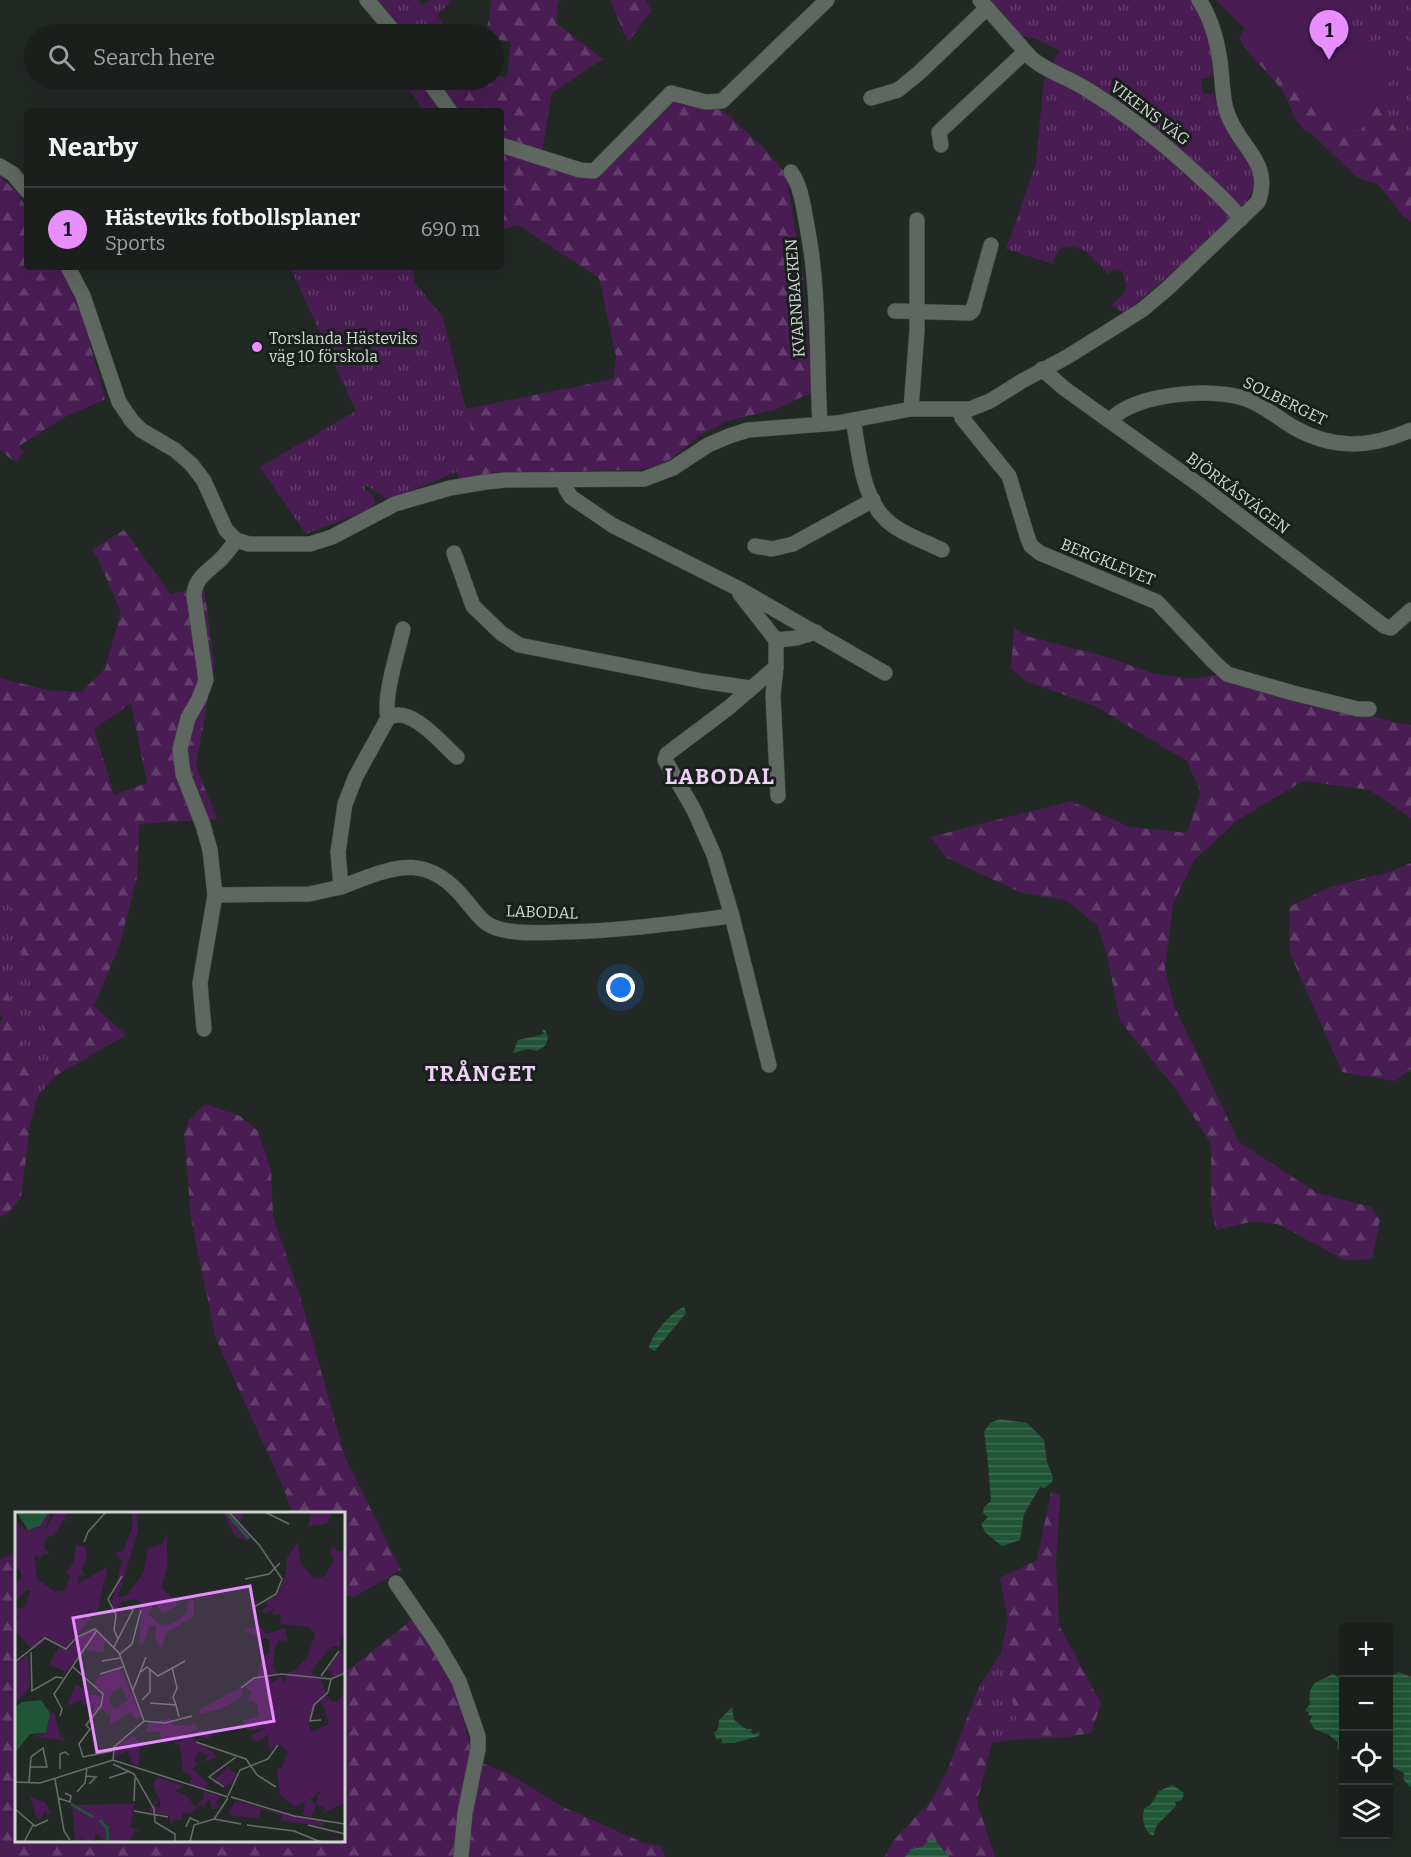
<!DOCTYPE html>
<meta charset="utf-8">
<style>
:root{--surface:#1a1f1c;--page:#232725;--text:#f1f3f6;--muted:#9fa2a3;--line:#383d3b;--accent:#e88eff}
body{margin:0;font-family:Bitter,serif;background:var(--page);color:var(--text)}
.controls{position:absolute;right:18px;bottom:18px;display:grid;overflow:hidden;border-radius:6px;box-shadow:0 6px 24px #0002}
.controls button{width:54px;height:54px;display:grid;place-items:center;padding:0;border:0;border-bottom:2px solid var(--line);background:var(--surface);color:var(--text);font:30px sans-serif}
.you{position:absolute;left:621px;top:988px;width:21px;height:21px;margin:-15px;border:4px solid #fff;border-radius:50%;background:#1a73e8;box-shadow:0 0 0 9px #1a73e833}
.badge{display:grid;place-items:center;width:39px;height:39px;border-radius:50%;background:var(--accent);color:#111;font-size:20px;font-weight:700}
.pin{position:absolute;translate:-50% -50px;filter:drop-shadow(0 2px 3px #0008)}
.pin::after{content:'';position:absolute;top:32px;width:21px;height:18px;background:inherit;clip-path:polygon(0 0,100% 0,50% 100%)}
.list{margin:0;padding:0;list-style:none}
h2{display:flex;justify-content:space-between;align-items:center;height:78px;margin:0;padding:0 24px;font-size:26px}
h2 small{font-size:20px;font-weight:400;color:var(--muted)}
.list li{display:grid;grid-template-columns:39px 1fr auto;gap:18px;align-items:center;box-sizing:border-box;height:84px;padding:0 24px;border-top:2px solid var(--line)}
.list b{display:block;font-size:22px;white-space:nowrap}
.list p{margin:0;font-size:20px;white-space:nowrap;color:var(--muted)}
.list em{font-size:20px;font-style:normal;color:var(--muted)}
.icon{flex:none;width:33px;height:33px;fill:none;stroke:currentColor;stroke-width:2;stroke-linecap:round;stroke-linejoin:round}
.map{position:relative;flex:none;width:1411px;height:1857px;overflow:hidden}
.search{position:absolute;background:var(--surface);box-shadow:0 6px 24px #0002;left:24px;top:24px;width:480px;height:66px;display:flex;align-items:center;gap:15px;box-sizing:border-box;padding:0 21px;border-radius:33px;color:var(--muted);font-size:22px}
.panel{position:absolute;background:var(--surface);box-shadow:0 6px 24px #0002;left:24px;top:108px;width:480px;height:162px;border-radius:6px}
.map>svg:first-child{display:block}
.grass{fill:url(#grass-tufts)}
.forest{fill:url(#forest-firs);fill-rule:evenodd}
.pitch{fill:#491d54}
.water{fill:url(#water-rules)}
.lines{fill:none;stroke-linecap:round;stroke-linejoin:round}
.minor-casing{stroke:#3f4541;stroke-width:16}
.minor{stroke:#5f6761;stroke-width:15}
.poi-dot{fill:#e88eff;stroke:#19201b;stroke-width:2}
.labels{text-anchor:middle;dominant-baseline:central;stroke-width:6;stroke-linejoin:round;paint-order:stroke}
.street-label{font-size:16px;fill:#d2d7d4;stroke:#19201b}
.poi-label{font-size:16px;fill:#d2d7d4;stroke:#19201b;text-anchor:start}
.district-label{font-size:22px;font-weight:bold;letter-spacing:1.5px;fill:#efd1f7;stroke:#19201b}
.inset-river{fill:none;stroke:#205537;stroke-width:3}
.inset-road{fill:none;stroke:#686f6b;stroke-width:1.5}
.view{fill:#e88eff;fill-opacity:0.15;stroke:#e88eff;stroke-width:3}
.inset-edge{fill:none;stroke:#d2d7d4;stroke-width:3}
</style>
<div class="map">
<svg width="1411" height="1857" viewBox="0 0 1411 1857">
<defs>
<pattern id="grass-tufts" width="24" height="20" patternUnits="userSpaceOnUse" patternTransform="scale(1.5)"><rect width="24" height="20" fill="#491d54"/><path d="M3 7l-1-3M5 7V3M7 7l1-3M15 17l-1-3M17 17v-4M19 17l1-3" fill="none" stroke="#623d6c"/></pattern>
<pattern id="forest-firs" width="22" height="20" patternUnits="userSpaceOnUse" patternTransform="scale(1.5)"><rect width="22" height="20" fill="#491d54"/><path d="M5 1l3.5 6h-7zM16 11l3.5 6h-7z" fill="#623d6c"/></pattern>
<pattern id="water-rules" width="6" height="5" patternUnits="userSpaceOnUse" patternTransform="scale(1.5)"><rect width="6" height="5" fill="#205537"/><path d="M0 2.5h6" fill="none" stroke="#406d53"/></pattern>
</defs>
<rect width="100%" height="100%" fill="#222925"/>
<!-- grass -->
<g class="grass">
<polygon points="374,0 419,0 422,5 430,0 452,0 437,15 448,30 424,25 414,34 372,34 398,30"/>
<path d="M988,0h203c16,19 24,52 21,76l-11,3 2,15h10l11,28 23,36 8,18 -1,12 -10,18 -20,17 -18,20 -82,71 -12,-9c14,-13 18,-15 10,-34l-8,-2 -6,5c-14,-15 -27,-35 -50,-24l-5,14 -47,-15 30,-85 8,-87 16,-26 -23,-12 -17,-3z"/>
<polygon points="1349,0 1411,0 1411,153 1379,102 1388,88 1344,22"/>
<polygon points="388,80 430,80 424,93 423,111 411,92"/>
<path d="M290,267h123l1,14 29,37 33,130 -19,24 -67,27 -6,-2 -18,-12 -2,4c6,4 10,6 11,14l-9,8 -60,23 -46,-67 96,-56z"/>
<polygon points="0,867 55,1076 38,1096 0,966"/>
<polygon points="1001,1653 1021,1739 992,1743 978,1689"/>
</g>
<!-- forest -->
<g class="forest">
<polygon points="492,0 562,0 558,2 556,23 603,59 552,93 542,151 574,161 590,164 674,84 721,109 761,145 786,174 802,269 812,392 774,410 726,421 698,437 663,465 638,470 497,472 459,479 457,472 476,448 466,409 614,379 616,356 599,278 518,225 501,230 501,111 423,111 424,93 430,80 494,80 494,76 507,77 511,42 494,39 494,34 486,34"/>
<polygon points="610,0 646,0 651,11 628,42"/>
<polygon points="424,25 448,30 451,34 414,34"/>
<path d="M1244,29l116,102 19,-29 32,51v69l-9,-7 -24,-31 -20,-6 -46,-44c-20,-9 -19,-28 -31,-45 -13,-18 -31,-31 -42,-51z"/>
<polygon points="0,176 16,191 27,209 27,267 59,267 81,311 105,399 63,418 19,446 24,453 15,462 0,450"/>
<path d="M124,530l47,64 33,-7 10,76 -18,103 21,53 -78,5 -2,53 -17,67 -26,62 32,29 -71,41 -55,-209v-189l47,12 34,2 24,-23 16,-57 -23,-53 -6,-9zM131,703l16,80 -33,12 -20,-66z"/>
<polygon points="1014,627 1026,636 1107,657 1155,674 1194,679 1222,674 1397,723 1411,725 1411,818 1370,790 1303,781 1239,819 1194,860 1173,904 1165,969 1174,1006 1239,1142 1317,1193 1371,1207 1380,1219 1372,1259 1344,1260 1278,1224 1250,1222 1216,1230 1211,1205 1211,1144 1176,1089 1120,1021 1107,954 1097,925 1066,900 1022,893 947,858 930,837 1071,801 1130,827 1187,833 1201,793 1187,761 1095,706 1026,681 1011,668"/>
<polygon points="1411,863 1411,1069 1395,1081 1342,1072 1290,953 1289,907 1330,887 1390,872"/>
<polygon points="0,966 38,1096 30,1124 21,1197 8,1213 0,1217 0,1022 3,1017 0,1015"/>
<polygon points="205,1104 240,1116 257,1130 271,1170 273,1216 301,1299 345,1457 401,1570 354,1597 344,1595 344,1514 292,1513 284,1489 216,1339 191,1218 184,1134 189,1120"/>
<polygon points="1051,1492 1060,1495 1056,1563 1059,1625 1101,1704 1091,1733 1065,1737 1021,1739 1001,1653 1008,1619 1000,1578 1037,1560"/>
<polygon points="16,1553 16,1840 344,1840 344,1671 352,1667 413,1619 445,1667 458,1695 470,1747 482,1763 509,1774 563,1807 644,1843 661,1846 665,1857 0,1857 0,1560"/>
<polygon points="978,1689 992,1743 977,1802 995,1857 949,1857 936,1841 922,1847 911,1849 905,1857 884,1857 895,1839 933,1798 947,1771"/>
</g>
<!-- pitch -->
<polygon class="pitch" points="1216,0 1349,0 1344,22 1392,71 1388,88 1360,131 1342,126"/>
<!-- water -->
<g class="water">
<polygon points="542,1030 545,1030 548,1037 546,1045 537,1051 529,1049 513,1053 518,1040 541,1035 544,1033"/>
<path d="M684,1307l2,6 -31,38 -6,-3c1,-12 23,-37 35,-41z"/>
<path d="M1000,1419l27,4 17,17 3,22 6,15 -1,5 -7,6 -5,-1 -16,27 -4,26 -18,6 -17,-14 -4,-8 7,-7 -5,-4 1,-6 7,-6c-2,-23 -3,-46 -7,-69l6,-9z"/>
<polygon points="1399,1672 1411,1677 1411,1788 1403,1779 1404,1773 1389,1765 1389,1677"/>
<path d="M1343,1673v81l-6,-5 1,-6 -9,-8 -15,-6 -4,-8 2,-5 -4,-1 1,-3 -4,-1 5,-7c-2,-23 6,-21 23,-30l5,3z"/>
<polygon points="732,1707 734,1720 746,1729 752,1729 751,1732 753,1734 760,1732 759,1736 734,1743 722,1743 721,1738 717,1740 714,1733 718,1729 719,1720"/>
<path d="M1173,1785l11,8 -2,7 -7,2 1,4 -19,19 -4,11c-10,-6 -11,-18 -9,-27l7,-5 8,-13z"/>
<polygon points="930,1839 936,1841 949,1857 905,1857 911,1849 922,1847"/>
</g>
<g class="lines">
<!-- minor casing -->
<g class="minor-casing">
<g id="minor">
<polyline points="367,0 396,34"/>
<path d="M980,0l51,58c15,13 35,19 52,29 38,23 73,50 106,80 18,17 37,32 52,52"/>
<polyline points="428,80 450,111"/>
<polyline points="871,98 898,90 920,72 987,8"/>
<polyline points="501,145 580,170 594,171 671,93 706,102 722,101 827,0"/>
<polyline points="941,145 939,132 1025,52"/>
<polyline points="0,166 13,174 27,191"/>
<path d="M791,172c10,15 12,32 15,49 14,67 10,135 14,203"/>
<path d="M68,267l15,29 36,106 13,19 9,9 34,20 17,15 12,16 22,49 10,10 13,4h61l22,-7 63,-33 55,-16 36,-6 20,-2 138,-1 29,-11 35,-23 21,-9 19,-6 89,-7 74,-14h59l20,-8 32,-20 45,-24 75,-47 26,-22 90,-86c15,-39 -18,-54 -30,-87 -6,-14 -5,-30 -7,-45 -2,-23 -9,-51 -22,-70"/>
<polyline points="895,311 970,313 973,310 991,245"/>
<polyline points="1042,369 1065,389 1202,487 1384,626 1391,628 1411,610"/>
<polyline points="911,409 917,330 917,220"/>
<polyline points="960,409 962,418 1009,476 1028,539 1031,546 1040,553 1157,602 1213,661 1227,674 1293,693 1358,709 1369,709"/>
<path d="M853,420c7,34 8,81 38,104 14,11 35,18 51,26"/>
<path d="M1111,420c22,-27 104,-33 135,-21 17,6 32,19 47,28 40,23 77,21 118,3"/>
<polyline points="564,480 566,489 571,497 612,525 741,590 885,673"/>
<polyline points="755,546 772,549 793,544 873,500"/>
<polyline points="454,553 473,606 501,633 519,645 702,681 750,688"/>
<polyline points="741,590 740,594 776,640 776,667 727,709 667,754 665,760 694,810 714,855 732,916 769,1065"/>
<polyline points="776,640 796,638 816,632"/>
<polyline points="776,667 773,695 778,796"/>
<path d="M388,718c22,-14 53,25 69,39"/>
<path d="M341,887c53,-20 85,-37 126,15 14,17 19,26 42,29 18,3 37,2 55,1 56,-1 112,-9 168,-16"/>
<path d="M215,895l94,-1 32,-7 -3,-35 7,-48 11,-28 32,-58c-5,-22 10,-66 15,-89"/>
<path d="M204,1029l-4,-46 15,-88 -5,-45 -7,-25 -20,-51 -3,-25 8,-31 11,-19 7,-19 -12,-84c0,-18 15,-25 27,-37 6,-6 10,-12 15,-19"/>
<polyline points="396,1583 437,1643 459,1681 478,1736 478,1749 465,1813 461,1857"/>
</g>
</g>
<!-- minor -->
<use href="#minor" class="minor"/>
</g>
<!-- markers -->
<circle class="poi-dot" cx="257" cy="347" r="6"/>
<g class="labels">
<!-- street labels -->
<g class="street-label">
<text transform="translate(1150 113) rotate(37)">VIKENS VÄG</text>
<text transform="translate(795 298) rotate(-94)">KVARNBACKEN</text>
<text transform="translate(1285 401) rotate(26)">SOLBERGET</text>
<text transform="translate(1238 493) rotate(37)">BJÖRKÅSVÄGEN</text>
<text transform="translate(1108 562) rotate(22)">BERGKLEVET</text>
<text transform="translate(542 912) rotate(2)">LABODAL</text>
</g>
<!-- poi labels -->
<g class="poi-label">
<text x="269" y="338">Torslanda Hästeviks<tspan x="269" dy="18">väg 10 förskola</tspan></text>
</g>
<!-- district labels -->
<g class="district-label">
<text x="720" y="776">LABODAL</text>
<text x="481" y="1073">TRÅNGET</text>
</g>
</g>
<!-- overview -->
<g transform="translate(15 1512)">
<rect width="330" height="330" fill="#222925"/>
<path d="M285,51l3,3 -25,39 -11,8zM62,82l13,1v15l-10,8 -4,19 -9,11 -19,-10 -16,12 -16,-19 16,-4 -4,-5 5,-8 21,-5 -2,-4 7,-6zM77,117l13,11 -2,12 -19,-2 -22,27 2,-6 -15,-7 5,-9 5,-7 10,1 8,-11zM13,143l2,32 -15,16v-40zM116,187l12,15 -6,6 -7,-8 -20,13 1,-14zM213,255l8,8 -4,7 -6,5 -14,-5zM15,284l16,7 4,9 -3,4 -1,-5 -6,8 -4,-2zM220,289l88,21v4l-42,-5 1,-6 -21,-6 -3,9 -29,-3z" fill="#491d54"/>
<path d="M40,0l12,2 -3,3 6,8 -6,-5 -10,15 -8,3 -2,9 6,7h-6l-6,5 -1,-4 -3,2 3,22 18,13 9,-1 7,-15 -6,-3 8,-9 3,-19 10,2 1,12 -6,10 4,7 -6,-1 -2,10 31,-19 -10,42 -19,25 11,-23v-15l-31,4 -7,6 4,6h-10l-7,7 -6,-4 -5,8 4,6 -17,5v-13l5,-3 -5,-1v-9l8,2 7,-15 -1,-4 -4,1 -10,12v-18l7,-9 -3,-8 -4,3v-55l10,21 20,-6zM116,0h5l2,18 -20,67 8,-1 17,-22 5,-25 14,-5 5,-9v33l-6,19 15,14v5l-14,8 -8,-13 -5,14 10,9 11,1 15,-10 4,-14 5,-1v16l-27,16 -6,17 -6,-12 1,-12 -7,1 -5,17 -5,2 3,-41 -6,-5 -13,2 -8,10 -4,-6 11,-45 -7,-8h8l10,-27zM208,0h21l-4,10 12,14 -4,5 -13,-5zM296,0h21l-5,11 -19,4zM283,30l2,21 -33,50 -7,-1 8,-7 -3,-4 11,-4 10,-23 1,-17zM317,34l7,6 6,-2v88l-4,-1 -1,10 -8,-1 -22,26 10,6 10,24 8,-1 7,-10v112l-22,10 2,-5 -9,-4 2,-10h4l-4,-3 -4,7h-4l6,8 -5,11 -8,-2 2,-13 -10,5 -15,-12 -3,-27 4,1 7,-17 -9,-8 -7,5 -4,-3 1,-12 -11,7 -5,-1 -2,-4 16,-9 -18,4 -7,-10 17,-5 -2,-12 -9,-4 3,-8 -7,-6 13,-9 5,-19 7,-5 1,-13 -28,-10 18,-4 6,8 19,-6 3,13 -9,-1 -5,11 -1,17 5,6 -8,3 1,7 10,-8 4,7 2,-10 8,-3 13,-14 7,-22 -6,-7 -29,-3 1,-9 -10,-1 32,-48 11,13 11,-3 9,-16 -4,-6zM303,188l6,7 5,17 -17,8 -4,-8zM328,136l2,24 -14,6 1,-6 -5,-2zM105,156l15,33h-7l-6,-14 -9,4 -4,8 5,10 -5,5 -7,-5 -9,3 2,-9 -10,3 -3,-6 -15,6 9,-22 14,8 -3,7 5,-5 10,4v-5l-9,-6 5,-10zM225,176l3,6 -4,4 -18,11 -22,5 1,-5zM156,206l2,7 18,1 2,-3 6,6 -35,15 -5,-13 -14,1 4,-9zM186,218l12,2 -5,7 -14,-4 -2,4 21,13 3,6 -13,4 6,-6 -10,-5 -5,10 4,2 -6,6 16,15 -2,5 -17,-5 3,-7 -9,-6 -3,-26 -7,-1zM118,224l8,7 -3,22 -5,1 -6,-16 -13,9 1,-11zM142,265l26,9 -8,5 12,5 8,11 8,-8 1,-8 17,6 -5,5 3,5 -7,3 -3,-11 -6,8 -1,-4 -12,11 -8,-1v7l-7,-1 -4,7 -2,-10 -20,-5 7,-12 3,2 -4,5 5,3v-9l-7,-13zM120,287l-5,28 11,4h-6l-7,11h-29l2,-4 -5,-5 -2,9h-12l1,-8 -4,8h-4l-3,-37 60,-1z" fill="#491d54" fill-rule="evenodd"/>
<path d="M34,0h6l-4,1 -8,21 -19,3 -4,-16 5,9 13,-2zM39,200l6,24 7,5 -34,-5 12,-2 4,-20z" fill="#491d54"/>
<path d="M65,106l6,4 -17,22 -15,-11 5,-8 9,-4 8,3z" fill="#491d54"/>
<path d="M2,0h32l-9,14 -12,4zM26,188l9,13 -4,20 -16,1 -15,19v-46l7,-5z" fill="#205537"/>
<path class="inset-river" d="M211,0l23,27M56,292l22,13M85,308l7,8 1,14"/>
<path class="inset-road" d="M214,0l31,34 22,33 -6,15 -22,13M250,0l24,12M69,30l4,-10 18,-20M230,67l24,-5 11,-11M103,127l-4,-9 2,-15 -8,-16 14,-23M99,135l19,-37 -4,-4M16,140l1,39 24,-14 7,1M105,142l12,-10 9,-34M87,149l18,-3M0,150l30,-24 21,11 11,-12 18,-8 24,24 25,68M58,155l30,27 -2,12 -15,19 4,4 -11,15 4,13 29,-6M157,155l5,21 -4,9 3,8M126,160l6,-5 11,9 27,-15M85,162l23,-7M306,164l18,-25M226,176l13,-10 27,-4 50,5 14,-6M118,178l13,-33M127,188l8,-8v-22M135,191l26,2 3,12M45,204l2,-7 -8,-15 43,-64M306,208l-11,1 4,-16 14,-13 3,-13M129,209l21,2 27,-7M181,230l50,17 11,16 19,12M98,248l1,-13 30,-26M98,252l21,10 20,35 1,13 20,12v8M45,257v-15l5,-2 4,3M71,264l10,1 -7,7M94,266l21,-7M40,267l9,52 6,9M0,270l25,1 73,-23 115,37M14,270l2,-25 12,-9 4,19h-16M209,275l-15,-10 27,-20M62,280l8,-9 2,-15M213,284l12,-26 28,-11 10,-14M216,285l63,19 51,8M43,286l12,4 1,-6 -6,-3M119,289l1,-23M0,297l20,17 13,-6M119,299l34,6M199,307l27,5M232,313l47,6 27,11M293,313l37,9M171,315l4,-9 9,4M9,330l9,-17M175,330l4,-17 20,-6 14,-21"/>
<path class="view" d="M235,74l24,135 -177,31 -24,-134z"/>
<rect width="330" height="330" class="inset-edge"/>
</g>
</svg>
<div class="controls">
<button>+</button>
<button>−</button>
<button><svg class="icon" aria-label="locate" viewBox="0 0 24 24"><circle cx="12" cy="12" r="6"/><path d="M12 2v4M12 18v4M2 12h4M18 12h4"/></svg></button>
<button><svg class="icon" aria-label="layers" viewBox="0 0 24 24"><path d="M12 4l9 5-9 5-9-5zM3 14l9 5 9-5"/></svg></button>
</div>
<div class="you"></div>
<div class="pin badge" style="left:1329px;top:60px">1</div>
<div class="search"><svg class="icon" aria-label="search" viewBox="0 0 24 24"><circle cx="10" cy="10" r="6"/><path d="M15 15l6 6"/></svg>Search here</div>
<section class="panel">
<h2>Nearby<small></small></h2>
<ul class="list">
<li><span class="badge">1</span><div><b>Hästeviks fotbollsplaner</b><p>Sports</p></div><em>690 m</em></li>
</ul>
</section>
</div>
